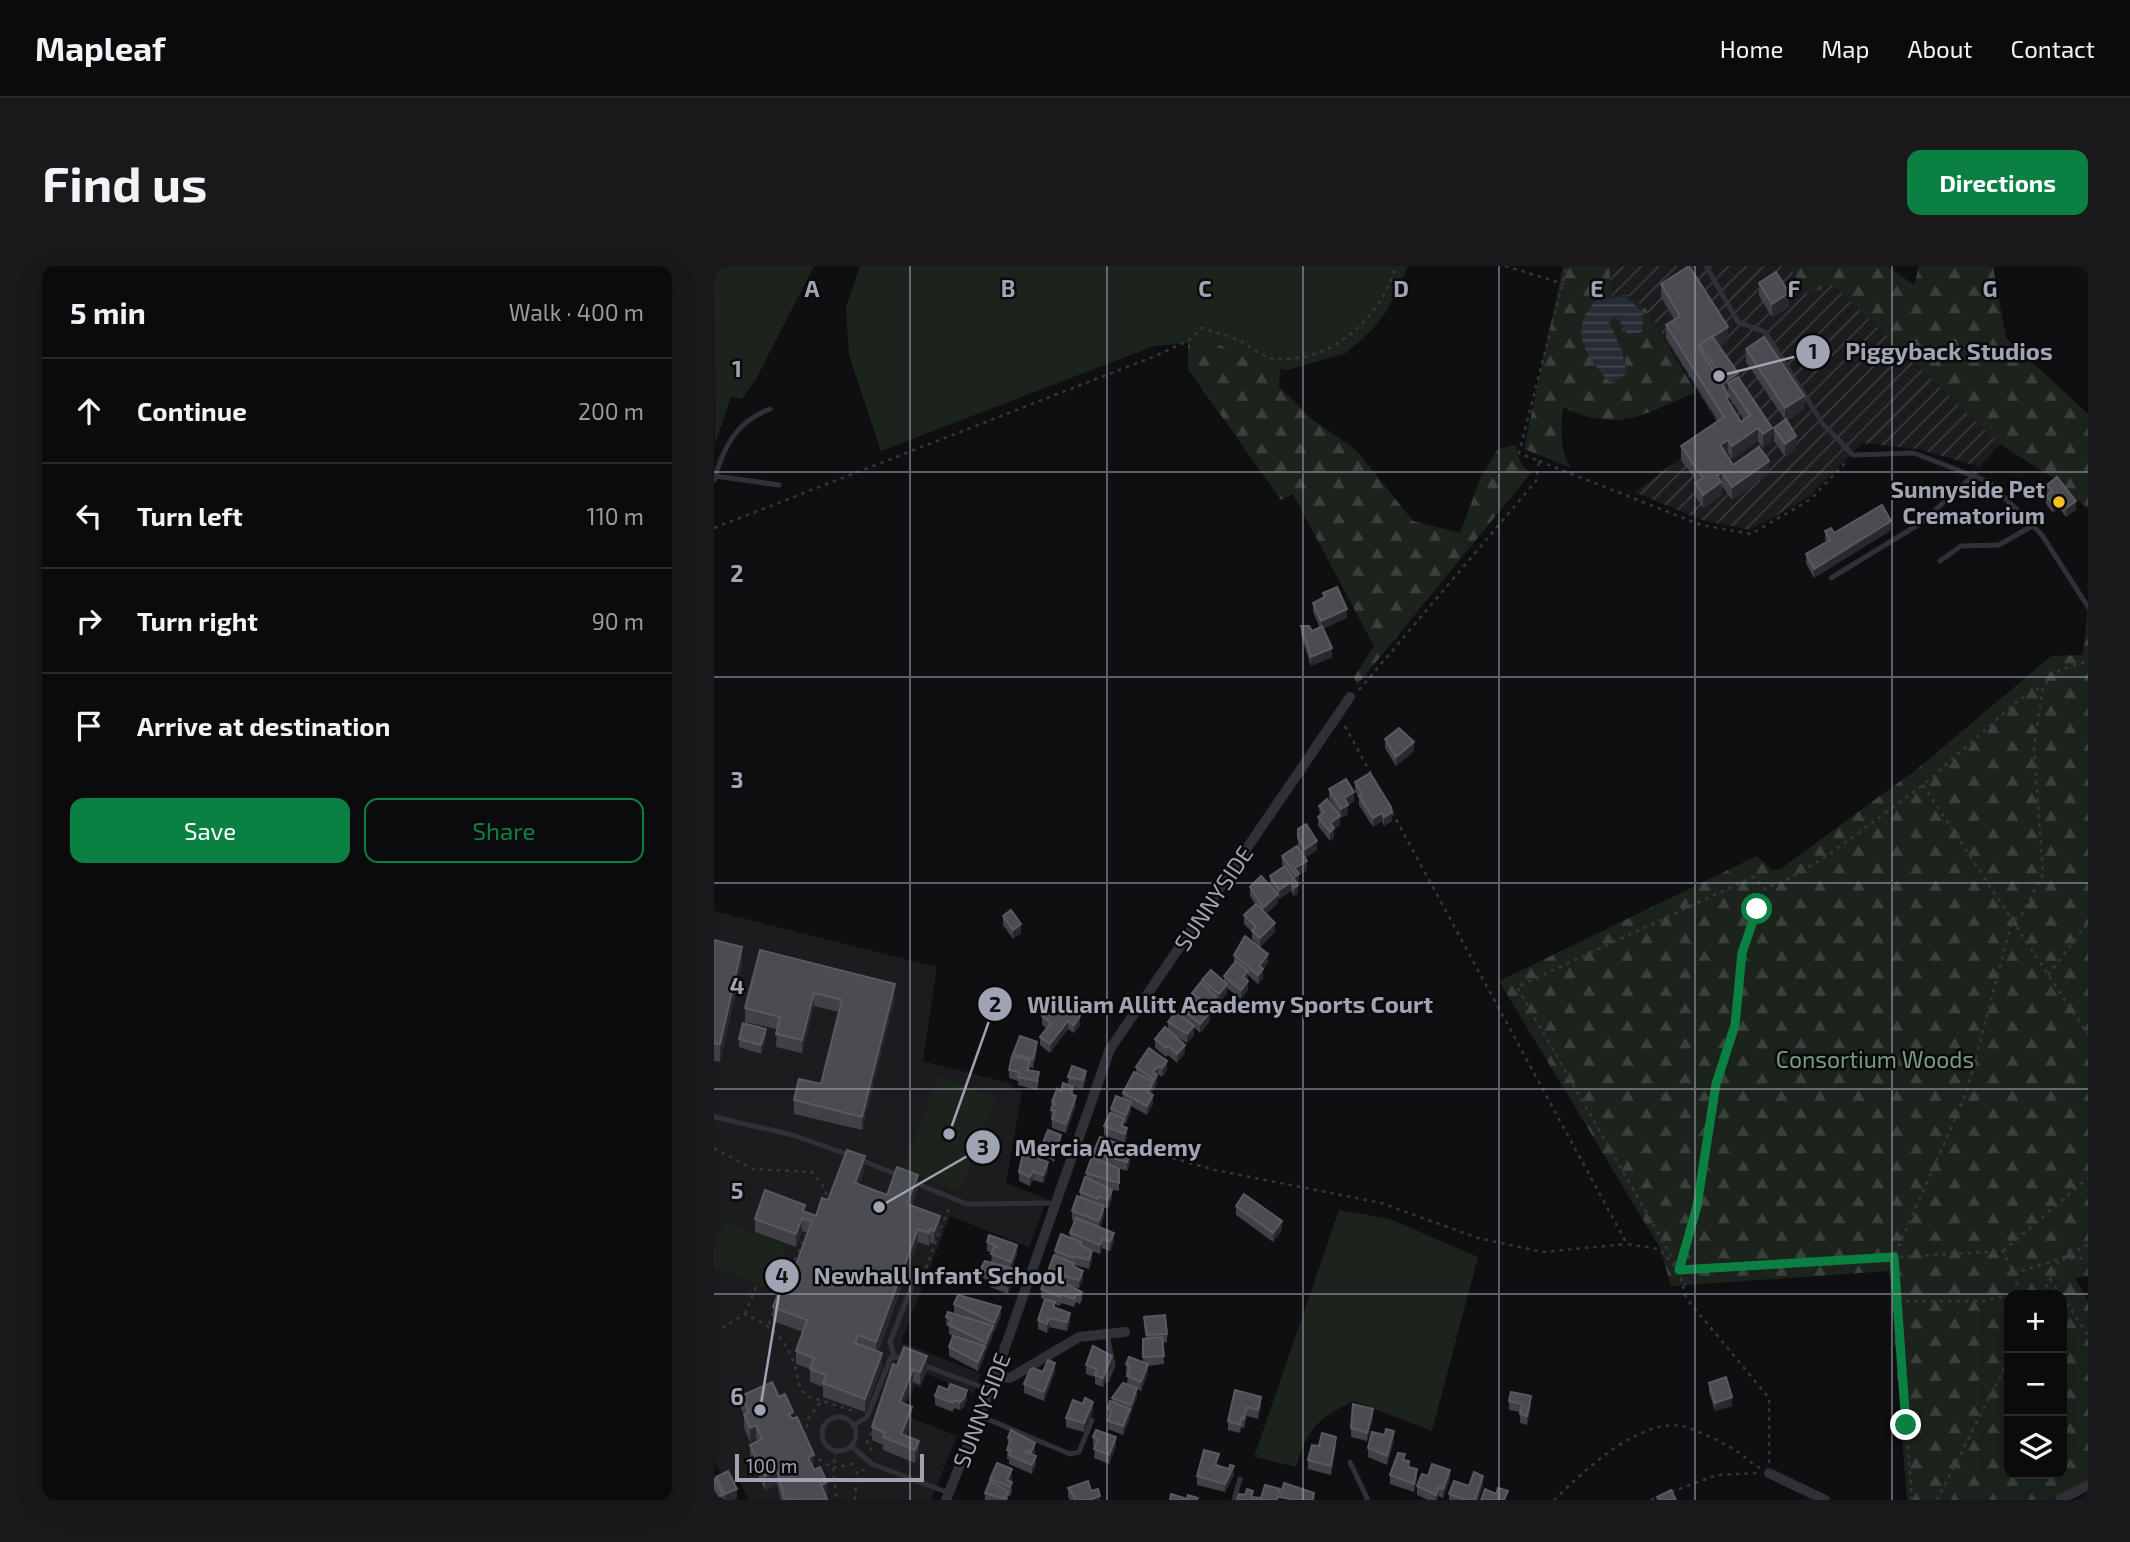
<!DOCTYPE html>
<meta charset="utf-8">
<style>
:root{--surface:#0b0b0d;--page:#19191b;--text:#f1f3f6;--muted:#9a9b9d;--line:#2b2b2e;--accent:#0b8043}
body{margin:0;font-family:"Exo 2",sans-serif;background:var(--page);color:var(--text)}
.controls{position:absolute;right:21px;bottom:21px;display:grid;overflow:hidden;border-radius:14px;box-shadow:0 7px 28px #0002}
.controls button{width:63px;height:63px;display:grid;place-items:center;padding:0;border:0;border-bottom:2px solid var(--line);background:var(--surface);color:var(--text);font:35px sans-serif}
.scale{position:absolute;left:21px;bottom:18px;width:189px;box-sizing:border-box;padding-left:7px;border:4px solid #a0a4b2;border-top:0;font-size:19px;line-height:24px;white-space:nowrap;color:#a0a4b2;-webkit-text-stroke:5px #0a0a0c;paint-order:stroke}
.stop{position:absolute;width:21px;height:21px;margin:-16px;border:5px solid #0b8043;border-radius:50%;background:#fff}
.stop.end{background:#0b8043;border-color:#fff;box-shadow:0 2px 7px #0008}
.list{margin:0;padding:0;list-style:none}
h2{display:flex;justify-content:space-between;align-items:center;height:91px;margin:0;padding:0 28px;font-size:30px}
h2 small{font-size:23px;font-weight:400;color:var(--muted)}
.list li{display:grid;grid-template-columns:46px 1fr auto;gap:21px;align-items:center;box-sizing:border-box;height:105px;padding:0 28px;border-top:2px solid var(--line)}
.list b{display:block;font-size:26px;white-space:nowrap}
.list em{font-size:23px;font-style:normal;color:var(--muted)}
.actions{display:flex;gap:14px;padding:21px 28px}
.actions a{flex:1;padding:16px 0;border:2px solid var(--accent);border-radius:14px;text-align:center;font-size:24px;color:var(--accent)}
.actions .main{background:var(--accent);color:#fff}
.icon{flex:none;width:38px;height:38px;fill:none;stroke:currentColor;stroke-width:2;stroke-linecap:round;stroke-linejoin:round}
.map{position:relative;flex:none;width:1374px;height:1234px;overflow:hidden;border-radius:14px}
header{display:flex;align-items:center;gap:42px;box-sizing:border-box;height:98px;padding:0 35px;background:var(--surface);border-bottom:2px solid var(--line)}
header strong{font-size:33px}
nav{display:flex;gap:38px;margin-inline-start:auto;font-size:24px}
.intro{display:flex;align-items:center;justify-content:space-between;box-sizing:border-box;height:168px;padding:0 42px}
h1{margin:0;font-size:49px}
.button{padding:18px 32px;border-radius:14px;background:var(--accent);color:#fff;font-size:24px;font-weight:700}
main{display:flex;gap:42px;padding:0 42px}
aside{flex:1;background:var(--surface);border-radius:14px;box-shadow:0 7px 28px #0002}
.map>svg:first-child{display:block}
.built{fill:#1c1b1e}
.industrial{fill:url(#industrial-furrows)}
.grass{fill:#1c231d}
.forest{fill:url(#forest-firs);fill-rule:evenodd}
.water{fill:url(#water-rules)}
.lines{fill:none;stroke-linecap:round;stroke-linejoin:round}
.path{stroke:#36373d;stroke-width:2.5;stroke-dasharray:3.5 5;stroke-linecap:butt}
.lane{stroke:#303136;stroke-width:5}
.street{stroke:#303136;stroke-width:10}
.wall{fill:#414046;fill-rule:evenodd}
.shaded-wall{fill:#29282c}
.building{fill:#4b4b52;stroke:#595961;stroke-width:2}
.route{stroke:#0b8043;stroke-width:9}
.grid{fill:none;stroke:#a0a4b2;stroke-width:2;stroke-opacity:0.55}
.poi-dot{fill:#f2c126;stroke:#0a0a0c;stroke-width:2.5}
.labels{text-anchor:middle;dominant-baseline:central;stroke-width:5;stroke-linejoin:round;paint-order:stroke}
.poi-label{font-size:23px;font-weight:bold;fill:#a0a4b2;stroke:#0a0a0c;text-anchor:end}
.street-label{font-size:23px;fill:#a0a4b2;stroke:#0a0a0c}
.park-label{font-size:23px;fill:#779d7d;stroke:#0a0a0c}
.grid-label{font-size:23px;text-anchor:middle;font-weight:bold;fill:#a0a4b2;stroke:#0a0a0c;stroke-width:5;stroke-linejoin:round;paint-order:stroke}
.leader{fill:none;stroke:#a0a4b2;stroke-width:2.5}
.callout-dot{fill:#a0a4b2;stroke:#0a0a0c;stroke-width:2.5}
.mark-label{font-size:21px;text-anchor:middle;font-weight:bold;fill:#111}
.callout-label{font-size:24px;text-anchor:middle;font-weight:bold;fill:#a0a4b2;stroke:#0a0a0c;stroke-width:5;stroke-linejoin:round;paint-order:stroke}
</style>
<header>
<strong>Mapleaf</strong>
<nav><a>Home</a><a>Map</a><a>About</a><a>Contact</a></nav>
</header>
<div class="intro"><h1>Find us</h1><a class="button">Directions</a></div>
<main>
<aside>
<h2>5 min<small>Walk · 400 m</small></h2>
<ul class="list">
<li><svg class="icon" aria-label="ahead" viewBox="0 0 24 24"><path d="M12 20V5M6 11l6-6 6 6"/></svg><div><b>Continue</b></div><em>200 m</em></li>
<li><svg class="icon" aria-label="left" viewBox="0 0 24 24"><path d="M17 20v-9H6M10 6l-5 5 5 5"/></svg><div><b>Turn left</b></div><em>110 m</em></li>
<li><svg class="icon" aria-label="right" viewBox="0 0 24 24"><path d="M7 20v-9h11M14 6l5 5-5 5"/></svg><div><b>Turn right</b></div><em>90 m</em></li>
<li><svg class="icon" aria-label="arrive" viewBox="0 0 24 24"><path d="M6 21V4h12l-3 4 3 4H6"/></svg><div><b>Arrive at destination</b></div></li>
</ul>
<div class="actions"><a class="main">Save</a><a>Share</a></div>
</aside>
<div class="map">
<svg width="1374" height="1234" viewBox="0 0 1374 1234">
<defs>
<pattern id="industrial-furrows" width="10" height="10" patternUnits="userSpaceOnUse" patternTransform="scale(1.75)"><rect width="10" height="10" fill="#1c1b1e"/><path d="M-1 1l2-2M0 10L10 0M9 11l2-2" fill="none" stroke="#3a393c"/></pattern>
<pattern id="forest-firs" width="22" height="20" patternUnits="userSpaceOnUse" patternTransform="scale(1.75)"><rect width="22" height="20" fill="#1c231d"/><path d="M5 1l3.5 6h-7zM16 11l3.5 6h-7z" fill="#3a403b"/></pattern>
<pattern id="water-rules" width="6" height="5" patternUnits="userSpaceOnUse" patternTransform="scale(1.75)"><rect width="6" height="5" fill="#262c34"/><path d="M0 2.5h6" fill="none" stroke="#42484f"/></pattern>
</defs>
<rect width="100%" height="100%" fill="#0f0f11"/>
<!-- built -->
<polygon class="built" points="0,645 223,701 209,795 299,818 298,823 308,826 292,917 333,933 315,981 236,950 187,1076 267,1108 259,1129 256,1125 212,1108 207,1122 201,1120 188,1148 243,1170 217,1234 35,1234 25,1214 15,1218 0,1196"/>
<!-- industrial -->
<polygon class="industrial" points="895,0 1074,0 1095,29 1118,18 1286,178 1266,201 1204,183 1148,177 1095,231 1036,264 988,254 920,226 1007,163 932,43 898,30"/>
<!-- grass -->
<g class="grass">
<polygon points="0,0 100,0 42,113 28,133 17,131 1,178"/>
<polygon points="146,0 694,0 673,45 657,65 632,87 574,104 544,98 498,75 440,80 167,185 135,89 132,41"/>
<polygon points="225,809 282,833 246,925 188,904"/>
<path d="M625,944l51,9 88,38 -46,174 -78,-30c-36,17 -46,27 -58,66l-42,-10z"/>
<polygon points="11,955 72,979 56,1023 0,1001 0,984"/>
</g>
<!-- forest -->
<g class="forest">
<path d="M849,0h46l3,30 16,-1 18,14 50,83c-51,22 -79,42 -133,15 -2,22 -4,41 8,61l-47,-19zM883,34l45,32 -14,3 -10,-16 -5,-1 -5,4 14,29 5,21z"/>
<polygon points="1074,0 1173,0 1200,19 1205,0 1279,0 1292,72 1374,148 1374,243 1341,213 1286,178 1118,18 1095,29"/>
<polygon points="498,75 544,98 566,101 565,121 598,153 642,184 699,255 746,267 767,211 784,183 801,179 807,198 817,207 643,419 640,411 660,380 579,228 567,234 474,103 474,77"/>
<path d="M1374,340v670l-13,2 13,23v178l-37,21h-144l-18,-229 -218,15 -11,-38 -161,-267 258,-125 15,14h7l142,-104 130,-110 32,-1zM1295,1029h53v179h-53z"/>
</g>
<!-- water -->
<path class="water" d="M911,31l18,15 -1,20 -14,3 -10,-16 -5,-1 -4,4 13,29 5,22 -16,10c-24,-24 -45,-55 -14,-83z"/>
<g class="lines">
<!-- path -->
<g class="path">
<polyline points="791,0 850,18"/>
<polyline points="825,195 987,259 1037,268 1097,233 1133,195"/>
<path d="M0,262l441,-172 33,-15 14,-13c12,4 25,7 36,12 13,6 23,18 39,19 57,3 103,-41 119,-93"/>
<polyline points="645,424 822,215 825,195 805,187 853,0"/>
<polyline points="631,460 663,519"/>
<polyline points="1209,519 1374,769"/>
<polyline points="678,546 913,978 945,983 965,1004 972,1032 1055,1132 1055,1197"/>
<polyline points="1334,709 1374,657"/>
<polyline points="393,874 501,904 667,937 764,972 829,986 913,978"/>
<polyline points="0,882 39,903 98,906 108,918 115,934"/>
<polyline points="1289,985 1374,912"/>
<polyline points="962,998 803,721 1039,611 1051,622"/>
<polyline points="965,1004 983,940 1002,818 1022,759 1028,687 1051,622 1069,616 1113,590 1209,519 1306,433 1329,420"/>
<polyline points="965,1004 1289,985 1300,1007 1346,993 1374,992"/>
<polyline points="1300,1007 1305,1027"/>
<polyline points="74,1010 94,964"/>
<polyline points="209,1010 236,939"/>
<polyline points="1336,1013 1347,1029"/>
<polyline points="1296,1029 1325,1029"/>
<polyline points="1328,1029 1346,993 1374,979"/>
<polyline points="1348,1030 1374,1069"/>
<polyline points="1183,1035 1270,1035 1295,1029"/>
<polyline points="31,1048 43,1018"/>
<polyline points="55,1058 60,1045"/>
<path d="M8,1062l23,-14c26,12 40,23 50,52 4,12 1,21 12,30l50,16"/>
<polyline points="91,1170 94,1153 109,1133"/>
<polyline points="122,1185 119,1206 123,1234"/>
<polyline points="158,1185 153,1176 159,1163"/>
<polyline points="97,1189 119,1202 142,1197"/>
<polyline points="957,1226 1003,1209 1045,1207"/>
<polyline points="141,1234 143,1204 151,1204"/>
<path d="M840,1234c29,-28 90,-88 135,-72 16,6 35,15 49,24 8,5 14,12 22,16"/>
<polyline points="937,1234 944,1231"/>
<polyline points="1198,1234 1180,991 1252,828 1298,655 1308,648 1329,608 1320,481 1329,420 1346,404 1374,395"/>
<polyline points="1223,1234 1295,1093"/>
</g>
<!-- lane -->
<g class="lane">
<polyline points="992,0 1024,56 1051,66 1109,158 1139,189 1200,187 1275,216 1328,269 1374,341"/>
<polyline points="1,210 65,219"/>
<path d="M0,214c10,-34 22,-58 56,-71"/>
<polyline points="1226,295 1247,280 1285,279 1320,259"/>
<polyline points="1117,312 1207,257 1261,208"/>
<polyline points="0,851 79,869 138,890"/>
<polyline points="147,894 186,910"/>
<polyline points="199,916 253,938 342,937"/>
<polyline points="393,1068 399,1099 393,1114"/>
<polyline points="180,1090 176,1076 201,1012"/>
<polyline points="206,1098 276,1124"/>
<polyline points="266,1150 356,1188 365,1186 378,1154"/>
<circle cx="125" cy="1168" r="17"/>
<polyline points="139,1160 153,1151 177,1091 191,1092"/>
<polyline points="137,1180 158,1198 235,1227"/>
<polyline points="636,1196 654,1234"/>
<polyline points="520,1234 526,1213"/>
</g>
<!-- street -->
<g class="street">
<polyline points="280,1111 296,1112 365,1071 411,1066"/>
<polyline points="1055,1207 1111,1234"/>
<polyline points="232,1234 276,1124 396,783 636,431"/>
<polyline points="1346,1234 1374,1219"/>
</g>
</g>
<!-- wall -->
<g class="wall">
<polygon points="1045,17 1075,41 1058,51 1045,30"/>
<path d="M947,18l67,57 -9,5 19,31 34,64 -9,7 -5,-7 -26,18 -4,-6 -2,1 7,11 36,9 -37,26 -10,-14 -1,10 -18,12 -8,-12v-13l2,-1 -16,-22v-14l37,-25 -52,-83v-13l8,-6 -13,-22zM1015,131l15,23 -3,2 -12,-19z"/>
<polygon points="1032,83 1090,143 1072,155 1082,183 1071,191 1060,175 1060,162 1071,154 1032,96"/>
<polygon points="1333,219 1362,244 1352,251 1345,242 1339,247 1332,238 1332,230 1333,228"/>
<polygon points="1177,264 1100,312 1092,297 1092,288 1113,276 1111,274 1111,265 1120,267"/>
<polygon points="609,327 633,352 609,362 618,391 597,400 587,369 587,360 598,365 606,362 599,346 599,337 609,332"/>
<polygon points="671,473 700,485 682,500 671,482"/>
<polygon points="641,516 678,555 670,560 668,555 659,561 645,539 645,532 641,525"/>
<polygon points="615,523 640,535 634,539 634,548 627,552 626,551 626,559 620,563 620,571 616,575 604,560 604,551 606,550 605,540 623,546 615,532"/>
<polygon points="584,563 603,584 591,592 584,581"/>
<polygon points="568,590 593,604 585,609 585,616 583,618 584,628 580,630 577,625 565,633 564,631 564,637 552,648 561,666 546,681 538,673 538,666 530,658 530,649 541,638 536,630 536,621 556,619 556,610 570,601 568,599"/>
<polygon points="289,650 307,667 299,673 289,659"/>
<polygon points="0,674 28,698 6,796 0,795"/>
<polygon points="46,684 181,731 148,864 80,848 80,834 107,818 125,746 100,740 88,787 62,781 63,763 31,756 31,742"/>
<polygon points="520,689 554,697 549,703 549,712 544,718 534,709 534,724 527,733 513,722 513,727 505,737 502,735 502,740 496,748 496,755 486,767 480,761 480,769 473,777 460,769 471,787 463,797 454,789 452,791 441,782 441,773 454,763 454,756 467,749 467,742 478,731 478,727 488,718 488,714 510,715 510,710 520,697"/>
<polygon points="328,750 366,750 366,759 360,767 354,763 336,787 326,779 326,771 332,762 328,759"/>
<polygon points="52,772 47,788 25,781 25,773"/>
<polygon points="435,782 453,804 448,811 444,808 443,809 443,818 440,823 439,822 437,828 439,838 433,849 417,840 417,845 412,857 410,857 410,861 413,871 411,877 390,869 390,860 397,847 397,843 409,833 409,827 422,807 422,801"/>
<polygon points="323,785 319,802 316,801 315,804 325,815 323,824 304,819 304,815 295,812 295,804 299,788"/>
<polygon points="354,811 372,814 369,823 359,821 359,829 362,839 352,867 338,862 337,844 338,836 347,825 354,819"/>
<polygon points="347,878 340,896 328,888 328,879"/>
<polygon points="405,882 416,897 413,905 403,902 405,903 405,925 396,923 398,932 394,943 390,941 390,949 386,962 400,976 396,985 388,982 386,988 370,982 378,994 375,1003 361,999 360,1000 369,1014 365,1022 356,1020 368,1026 368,1034 366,1038 362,1036 360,1041 347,1037 346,1040 341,1038 341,1042 356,1056 353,1065 335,1061 333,1067 324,1063 324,1054 331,1034 327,1032 327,1023 341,989 341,985 356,972 356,967 360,955 358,954 358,945 366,930 366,926 372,911 372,907 379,891 379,887"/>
<polygon points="334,896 334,905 329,917 319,914 316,920 305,915 305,906"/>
<polygon points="151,903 145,919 173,929 204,922 198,939 226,963 220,978 216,976 215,980 204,976 164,1085 168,1100 151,1146 109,1131 109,1121 96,1116 96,1103 82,1098 82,1085 89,1066 59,1055 59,1041 79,1007 94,967 88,965 82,981 41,966 41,953 91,946 102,950 114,934"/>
<polygon points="522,940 568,964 559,976 522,949"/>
<polygon points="273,976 303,988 298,1002 300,1012 294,1028 276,1021 276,1017 267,1010 267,1002 277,997 278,987 273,985"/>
<polygon points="240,1038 287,1050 280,1066 279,1065 279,1069 272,1085 271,1085 271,1089 264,1105 235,1090 235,1081 241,1071 235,1068 235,1061 232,1059 232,1051 246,1050 240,1047"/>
<polygon points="430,1051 453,1068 453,1076 449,1077 450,1098 434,1100 434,1107 427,1125 423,1123 423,1131 416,1148 416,1151 409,1169 394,1163 395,1152 394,1152 394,1143 398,1136 398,1132 413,1119 414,1108 412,1107 412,1098 429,1096 429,1073 432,1073 430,1060"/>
<polygon points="398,1098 389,1121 381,1118 381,1111 372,1108 372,1099"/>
<polygon points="183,1100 213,1103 206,1119 199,1116 190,1138 198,1154 192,1169 205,1188 201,1197 169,1184 169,1179 158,1174 158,1161"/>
<polygon points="329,1106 341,1106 330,1135 310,1127 310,1118"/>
<polygon points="995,1117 1018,1140 1001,1145 995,1126"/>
<polygon points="521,1124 547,1140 544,1153 533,1150 530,1162 527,1161 526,1167 514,1164 514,1155"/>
<polygon points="27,1130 65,1131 79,1152 99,1202 113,1230 112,1230 113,1234 67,1234 63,1218 51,1224 36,1192 36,1179 44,1175 42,1173 36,1176 30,1162 30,1148 27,1143"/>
<polygon points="221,1130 253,1133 250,1141 246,1144 240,1142 239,1146 221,1139"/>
<polygon points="795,1135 817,1139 813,1159 806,1157 806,1146 795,1144"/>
<polygon points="369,1138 379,1145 370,1166 352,1161 352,1152"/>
<polygon points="659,1152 653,1175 637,1171 637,1162"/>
<polygon points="671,1169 680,1174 673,1199 654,1191 654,1182"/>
<polygon points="379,1171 402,1180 395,1198 380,1192 381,1181 379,1180"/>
<polygon points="294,1172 321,1186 320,1189 322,1199 318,1208 295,1198 295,1193 293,1193"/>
<polygon points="622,1179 617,1209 594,1203 594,1194 605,1180"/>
<polygon points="691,1194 703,1212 700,1226 676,1218 676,1209"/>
<polygon points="505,1197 504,1200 520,1209 511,1226 483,1219 483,1210"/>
<polygon points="714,1210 736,1213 729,1232 725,1230 723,1234 714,1234 703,1229 703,1220"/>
<polygon points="2,1211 23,1232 18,1234 10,1234 9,1232 9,1234 2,1216"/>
<polygon points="298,1212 296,1216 298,1225 296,1230 294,1230 294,1234 270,1234 271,1233 271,1227 276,1213"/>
<polygon points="769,1219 764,1234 735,1234 735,1228 755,1220"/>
<polygon points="354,1222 377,1225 386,1234 356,1234 354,1231"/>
</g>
<!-- shaded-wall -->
<g class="shaded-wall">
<polygon points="1075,27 1075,41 1058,51 1058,38"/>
<polygon points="1014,61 1014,75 992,88 986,79 986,92 984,80"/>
<polygon points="1024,107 1024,124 1014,117 1015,144 1011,133 1011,116"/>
<polygon points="1090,130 1090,143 1071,155 1071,142"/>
<polygon points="1044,162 1044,175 1018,193 1018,180"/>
<polygon points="1058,162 1058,175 1049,182 1049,168"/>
<polygon points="1082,170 1082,183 1071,191 1071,178"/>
<polygon points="1014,174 1014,187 1006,193 1006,179"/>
<polygon points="1055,195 1055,208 1018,234 1018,221"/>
<polygon points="1008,206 1007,230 989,242 989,229 1003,210"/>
<polygon points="1345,234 1345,242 1339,247 1339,238"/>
<polygon points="1362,235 1362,244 1352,251 1352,242"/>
<polygon points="1177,255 1177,264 1100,312 1100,303"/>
<polygon points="633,343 633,352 607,364 607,355"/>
<polygon points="618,382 618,391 597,400 597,391"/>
<polygon points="700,476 700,485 682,500 682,491"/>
<polygon points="640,526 640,535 630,541 630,532"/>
<polygon points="634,539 634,548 627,552 627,543"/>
<polygon points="678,546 678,555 670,560 670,551"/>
<polygon points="668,547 668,555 659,561 659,552"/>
<polygon points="626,550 626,559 620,563 620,571 616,575 616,557"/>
<polygon points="603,575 603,584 591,592 591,583"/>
<polygon points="593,595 593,604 585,609 585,616 582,619 581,602"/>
<polygon points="577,616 577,625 565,633 565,624"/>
<polygon points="584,619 584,628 580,630 580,622"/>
<polygon points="564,628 564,637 549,651 549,642"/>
<polygon points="561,657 561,666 546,681 546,672"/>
<polygon points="307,658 307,667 299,673 299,664"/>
<polygon points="28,681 28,698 6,796 6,778"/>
<polygon points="554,688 554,697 549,703 549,712 544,718 545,700"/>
<polygon points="534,705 534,714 529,720 529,711"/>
<polygon points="534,715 534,724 527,733 527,724"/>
<polygon points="181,718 181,731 148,864 148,851"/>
<polygon points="513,718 513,727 505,737 505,728"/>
<polygon points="100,727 100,740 88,787 88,774"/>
<polygon points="502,731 502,740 496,748 496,755 486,767 486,758 495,747 495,740"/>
<polygon points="366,750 366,759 360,767 360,759"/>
<polygon points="354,755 354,763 336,787 336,778"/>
<polygon points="480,760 480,769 473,777 473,768"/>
<polygon points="52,763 52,772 47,788 47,779"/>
<polygon points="323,776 323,785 319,802 319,793"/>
<polygon points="471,779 471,787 463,797 463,788"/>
<polygon points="453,795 453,804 448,811 448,802"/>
<polygon points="444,800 443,818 440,823 440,814 443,810 439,815 439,806"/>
<polygon points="372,805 372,814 369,823 369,814"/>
<polygon points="439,816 439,825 434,835 434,826"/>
<polygon points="439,829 439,838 433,849 433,840"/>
<polygon points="362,830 362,839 352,867 352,858"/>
<polygon points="417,836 417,845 412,857 412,849"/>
<polygon points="413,862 413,871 411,877 411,868"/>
<polygon points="347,869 347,878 340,896 340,888"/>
<polygon points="416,888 416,897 413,905 413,896"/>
<polygon points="151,890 151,903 141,930 141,917"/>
<polygon points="334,896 334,905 329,917 329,909"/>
<polygon points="319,905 319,914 316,920 316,911"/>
<polygon points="204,909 204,922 193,951 193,938"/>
<polygon points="398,924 398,932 394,943 394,934"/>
<polygon points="390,940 390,949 385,964 385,955"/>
<polygon points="226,950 226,963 220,978 220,965"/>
<polygon points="88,952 88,965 82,981 82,968"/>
<polygon points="568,955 568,964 559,976 559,967"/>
<polygon points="204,963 204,976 162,1089 162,1076"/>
<polygon points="216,963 216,976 215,980 215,967"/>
<polygon points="400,967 400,976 396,985 396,976"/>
<polygon points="388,973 388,982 386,988 386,979"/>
<polygon points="303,979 303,988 297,1005 297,996"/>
<polygon points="378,985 378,994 375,1003 375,994"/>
<polygon points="300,1003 300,1012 294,1028 294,1019"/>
<polygon points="369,1005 369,1014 365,1022 365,1014"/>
<polygon points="287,1041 287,1050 280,1066 280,1057"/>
<polygon points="356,1047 356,1056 353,1065 353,1056"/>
<polygon points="335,1052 335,1061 333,1067 333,1058"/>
<polygon points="279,1060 279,1069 272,1085 272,1077"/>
<polygon points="271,1080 271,1089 264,1105 264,1096"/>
<polygon points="168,1087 168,1100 151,1146 151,1133"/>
<polygon points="213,1090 213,1103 206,1119 206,1106"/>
<polygon points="398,1090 398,1098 389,1121 389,1112"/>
<polygon points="341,1097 341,1106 330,1135 330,1126"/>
<polygon points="434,1098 434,1107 427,1125 427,1116"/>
<polygon points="199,1103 199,1116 186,1149 186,1136"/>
<polygon points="423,1122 423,1131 417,1148 417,1139"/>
<polygon points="253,1124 253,1133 250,1141 246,1144 246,1136"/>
<polygon points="817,1130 817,1139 813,1159 813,1150"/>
<polygon points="547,1131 547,1140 544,1153 544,1144"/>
<polygon points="1018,1131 1018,1140 1001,1145 1001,1137"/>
<polygon points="379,1136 379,1145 370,1166 370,1157"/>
<polygon points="198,1141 198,1154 188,1179 187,1168"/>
<polygon points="533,1141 533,1150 530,1162 530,1153"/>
<polygon points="416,1143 416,1151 409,1169 409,1160"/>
<polygon points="659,1143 659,1152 653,1175 653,1167"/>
<polygon points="42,1159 42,1173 36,1176 36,1162"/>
<polygon points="680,1165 680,1174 673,1199 673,1190"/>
<polygon points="402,1171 402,1180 395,1198 395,1189"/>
<polygon points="622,1171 622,1179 617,1209 617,1200"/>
<polygon points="205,1175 205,1188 201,1197 201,1184"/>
<polygon points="321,1177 321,1186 317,1195 317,1186"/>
<polygon points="100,1189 100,1202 94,1204 94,1191"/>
<polygon points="322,1190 322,1199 318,1208 318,1199"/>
<polygon points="520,1200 520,1209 511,1226 511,1218"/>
<polygon points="298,1203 298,1212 294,1221 293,1214"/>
<polygon points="703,1203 703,1212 700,1226 700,1218"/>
<polygon points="736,1204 736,1213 729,1232 729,1223"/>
<polygon points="63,1205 63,1218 51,1224 51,1210"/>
<polygon points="769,1210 769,1219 764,1234 761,1234"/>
<polygon points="113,1216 113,1230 107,1232 107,1219"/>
<polygon points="725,1221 725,1230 723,1234 722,1234 722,1229"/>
<polygon points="23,1223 23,1232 18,1234 11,1234 11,1228"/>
<polygon points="9,1229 9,1234 0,1234 0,1233"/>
<polygon points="386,1230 386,1234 375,1234"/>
</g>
<!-- building -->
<g class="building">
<polygon points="975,0 1014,61 984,80 1015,130 1012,132 1027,156 1036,149 1014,117 1024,111 1058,162 1049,168 1044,162 1018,180 1014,174 1006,179 1019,199 1045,181 1055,195 1018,221 1008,206 1003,210 1007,216 989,229 981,217 989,212 967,180 1010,151 952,59 966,50 947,18"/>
<polygon points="1062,6 1075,27 1058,38 1045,17"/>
<polygon points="998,70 1024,107 1011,116 986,79"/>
<polygon points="1050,71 1090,130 1071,142 1032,83"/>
<polygon points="1072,153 1082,170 1071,178 1060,162"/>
<polygon points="1343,211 1362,235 1352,242 1345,234 1339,238 1332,230 1338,225 1333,219"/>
<polygon points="1168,239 1177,255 1100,303 1092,288 1116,274 1111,265 1117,262 1120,267"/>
<polygon points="623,321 633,343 607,355 599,337 611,331 609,327"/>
<polygon points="587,360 595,360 598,365 608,360 618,382 597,391"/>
<polygon points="685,462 700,476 682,491 671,473"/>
<polygon points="656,507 677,541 678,546 670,551 668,547 659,552 645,530 648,528 641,516"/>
<polygon points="632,513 640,526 630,532 634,539 627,543 615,523"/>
<polygon points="613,533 626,550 616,557 620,562 616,566 604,551 610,546 605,540"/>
<polygon points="592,558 603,575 591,583 584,572 584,563"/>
<polygon points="583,580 593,595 581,602 585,608 582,610 568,590"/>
<polygon points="571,600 584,619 580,622 577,616 565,624 556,610"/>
<polygon points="547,610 564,628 549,642 536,621"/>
<polygon points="542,638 561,657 546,672 538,665 542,661 530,649"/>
<polygon points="297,644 307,658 299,664 289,650"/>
<polygon points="531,670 554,688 545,700 549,703 544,709 520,689"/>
<polygon points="0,674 28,681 6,778 0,777"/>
<polygon points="46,684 181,718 148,851 80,834 85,813 107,818 128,734 100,727 88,774 62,768 66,751 31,742"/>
<polygon points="522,695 534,705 529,711 534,715 527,724 510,710"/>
<polygon points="497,704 513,718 505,728 488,714"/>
<polygon points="487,716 502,731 495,740 478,727"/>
<polygon points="477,730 496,746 486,758 467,742"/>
<polygon points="342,731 366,750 360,759 354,755 336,778 326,771 337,757 328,750"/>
<polygon points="462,746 480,760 473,768 454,756"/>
<polygon points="29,757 52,763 47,779 25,773"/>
<polygon points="451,761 471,779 463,788 454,780 452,782 441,773"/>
<polygon points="306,770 323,776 319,793 299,788"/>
<polygon points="435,782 453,795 448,802 444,800 439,806 443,809 440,814 422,801"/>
<polygon points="298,790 316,794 313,804 325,806 323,815 304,811 305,806 295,804"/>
<polygon points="358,800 372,805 369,814 354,811"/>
<polygon points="420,806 439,816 434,826 439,829 433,840 409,827"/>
<polygon points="349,817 359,821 357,828 362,830 352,858 338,853 341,845 337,844 339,838 344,838 338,836 343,823 347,825"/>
<polygon points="402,830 417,836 412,849 397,843"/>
<polygon points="396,847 410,852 407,860 413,862 411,868 390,860"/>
<polygon points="334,864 347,869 340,888 328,879"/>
<polygon points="386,871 405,878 404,882 416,888 413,896 379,887"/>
<polygon points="133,884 151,890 141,917 173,929 183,901 204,909 193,938 226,950 220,965 216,963 215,967 204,963 162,1076 144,1069 141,1077 168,1087 151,1133 109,1117 112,1109 96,1103 100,1092 82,1085 93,1054 59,1041 73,1005 79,1007 98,955 88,952 82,968 41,953 51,924 91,939 89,945 102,950 108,932 114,934"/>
<polygon points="309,887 334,896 329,909 319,905 316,911 305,906"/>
<polygon points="378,891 405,903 405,917 372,907"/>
<polygon points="371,911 398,924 394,934 385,930 384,933 366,926"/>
<polygon points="530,928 568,955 559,967 522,940"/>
<polygon points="363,930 390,940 385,955 358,945"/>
<polygon points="362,952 400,967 396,976 388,973 386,979 356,967"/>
<polygon points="347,968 367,976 366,979 378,985 375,994 361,990 360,992 341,985"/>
<polygon points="275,969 303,979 297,996 277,988 280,981 284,981 273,976"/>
<polygon points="340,989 360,997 359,1000 369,1005 365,1014 334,1005"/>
<polygon points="271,995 300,1003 294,1019 276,1012 277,1009 267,1002"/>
<polygon points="333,1007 353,1015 352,1018 368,1026 366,1029 362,1028 360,1033 347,1028 346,1031 327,1023"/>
<polygon points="244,1029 287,1041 280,1057 240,1038"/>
<polygon points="331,1033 341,1036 339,1041 356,1047 353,1056 335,1052 333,1058 324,1054"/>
<polygon points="234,1046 279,1060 272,1077 235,1059 238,1053 232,1051"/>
<polygon points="451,1049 453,1068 433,1069 430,1051"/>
<polygon points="239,1070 271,1080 264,1096 235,1081"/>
<polygon points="448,1071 450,1090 429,1091 429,1073"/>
<polygon points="379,1080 398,1090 389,1112 381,1109 383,1103 372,1099"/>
<polygon points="190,1081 213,1090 206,1106 199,1103 186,1136 198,1141 187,1168 205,1175 201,1184 169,1171 171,1167 158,1161 179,1098 183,1100"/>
<polygon points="415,1091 434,1098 427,1116 413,1110 416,1100 412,1098"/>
<polygon points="334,1094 341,1097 330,1126 310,1118 316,1104 319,1102 329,1106"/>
<polygon points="1012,1111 1018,1131 1001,1137 995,1117"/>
<polygon points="58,1116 65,1131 71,1128 79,1146 75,1148 77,1153 83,1151 100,1189 94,1191 100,1204 106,1201 113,1216 107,1219 113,1233 76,1234 76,1233 71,1234 63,1205 51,1210 36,1179 48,1173 42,1159 36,1162 30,1149 35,1146 27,1130"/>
<polygon points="409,1117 423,1122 417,1139 398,1132"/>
<polygon points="236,1118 253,1124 250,1132 246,1136 240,1134 239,1137 221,1130 225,1120 234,1124"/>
<polygon points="521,1124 547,1131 544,1144 533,1141 530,1153 527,1152 526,1159 514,1155"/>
<polygon points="797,1126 817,1130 813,1150 806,1148 808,1138 795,1135"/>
<polygon points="371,1132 379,1136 370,1157 352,1152 359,1134 369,1138"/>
<polygon points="396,1135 416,1143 409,1160 394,1155 398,1144 394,1143"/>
<polygon points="639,1138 659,1143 653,1167 637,1162"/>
<polygon points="672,1163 680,1165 673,1190 654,1182 658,1166 671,1169"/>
<polygon points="297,1164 321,1177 317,1186 309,1185 322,1190 318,1199 295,1189 297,1185 293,1184 297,1173 294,1172"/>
<polygon points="382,1164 402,1171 395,1189 380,1183 384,1173 379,1171"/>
<polygon points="608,1167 622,1171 617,1200 594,1194 598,1179 605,1180"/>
<polygon points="490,1184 505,1188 501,1199 515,1203 516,1199 520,1200 511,1218 483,1210"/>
<polygon points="684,1187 691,1188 689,1194 695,1195 694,1201 703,1203 700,1218 676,1209"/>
<polygon points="283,1197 298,1203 293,1214 298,1216 296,1221 276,1213"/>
<polygon points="718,1198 736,1204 729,1223 725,1221 722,1229 703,1220 708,1208 714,1210"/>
<polygon points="14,1205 23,1223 11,1228 2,1211"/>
<polygon points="760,1206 769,1210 761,1234 752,1234 735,1228 740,1215 755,1220"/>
<polygon points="1,1213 9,1229 0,1233 0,1214"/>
<polygon points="276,1215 294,1225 291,1233 271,1227"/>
<polygon points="374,1215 377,1225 384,1223 386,1230 375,1234 362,1234 354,1222"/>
<polygon points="570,1217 600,1227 599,1234 580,1234 566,1231"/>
<polygon points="551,1219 566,1223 563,1234 523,1234 525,1228 531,1229 533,1223 539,1225 537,1231 547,1232"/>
<polygon points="784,1222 794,1225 790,1234 767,1234 771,1223 782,1228"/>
<polygon points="957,1224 962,1234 945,1234 943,1231"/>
<polygon points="457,1228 473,1233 474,1229 484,1232 483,1234 456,1234"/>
</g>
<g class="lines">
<!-- route -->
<polyline class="route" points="1043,643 1028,687 1021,759 1002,818 983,940 965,1004 1180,991 1192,1159"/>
</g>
<!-- grid -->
<path class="grid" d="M196,0v1234M393,0v1234M589,0v1234M785,0v1234M981,0v1234M1178,0v1234M0,206h1374M0,411h1374M0,617h1374M0,823h1374M0,1028h1374"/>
<!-- markers -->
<circle class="poi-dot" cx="1345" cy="236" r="7"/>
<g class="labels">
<!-- poi labels -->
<g class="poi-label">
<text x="1331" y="223">Sunnyside Pet<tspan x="1331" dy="26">Crematorium</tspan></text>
</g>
<!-- street labels -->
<g class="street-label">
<text transform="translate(499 632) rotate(-56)">SUNNYSIDE</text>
<text transform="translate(267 1144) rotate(-69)">SUNNYSIDE</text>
</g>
<!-- park labels -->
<g class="park-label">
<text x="1161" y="793">Consortium Woods</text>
</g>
</g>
<g class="grid-label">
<text x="98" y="31">A</text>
<text x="294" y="31">B</text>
<text x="491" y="31">C</text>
<text x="687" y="31">D</text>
<text x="883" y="31">E</text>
<text x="1080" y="31">F</text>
<text x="1276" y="31">G</text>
<text x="23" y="111">1</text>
<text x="23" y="316">2</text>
<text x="23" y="522">3</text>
<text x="23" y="728">4</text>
<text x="23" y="933">5</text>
<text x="23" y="1139">6</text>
</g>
<!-- callouts -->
<path class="leader" d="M1005 110L1099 86M235 868L281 738M165 941L269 881M46 1144L68 1010"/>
<g class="callout-dot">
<circle cx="1005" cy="110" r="7"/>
<circle cx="235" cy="868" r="7"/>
<circle cx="165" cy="941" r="7"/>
<circle cx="46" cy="1144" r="7"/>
<circle cx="1099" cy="86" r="18"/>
<circle cx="281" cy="738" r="18"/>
<circle cx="269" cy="881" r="18"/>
<circle cx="68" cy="1010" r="18"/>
</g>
<g class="mark-label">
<text x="1099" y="93">1</text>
<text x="281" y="746">2</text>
<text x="269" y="889">3</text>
<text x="68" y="1017">4</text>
</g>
<g class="callout-label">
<text x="1235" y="94">Piggyback Studios</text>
<text x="516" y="747">William Allitt Academy Sports Court</text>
<text x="394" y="890">Mercia Academy</text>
<text x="225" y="1018">Newhall Infant School</text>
</g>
</svg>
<div class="controls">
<button>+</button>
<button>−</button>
<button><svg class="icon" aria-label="layers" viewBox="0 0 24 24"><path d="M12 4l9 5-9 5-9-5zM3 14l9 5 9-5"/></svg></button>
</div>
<div class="scale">100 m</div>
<div class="stop" style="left:1043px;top:643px"></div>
<div class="stop end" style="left:1192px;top:1159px"></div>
</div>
</main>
